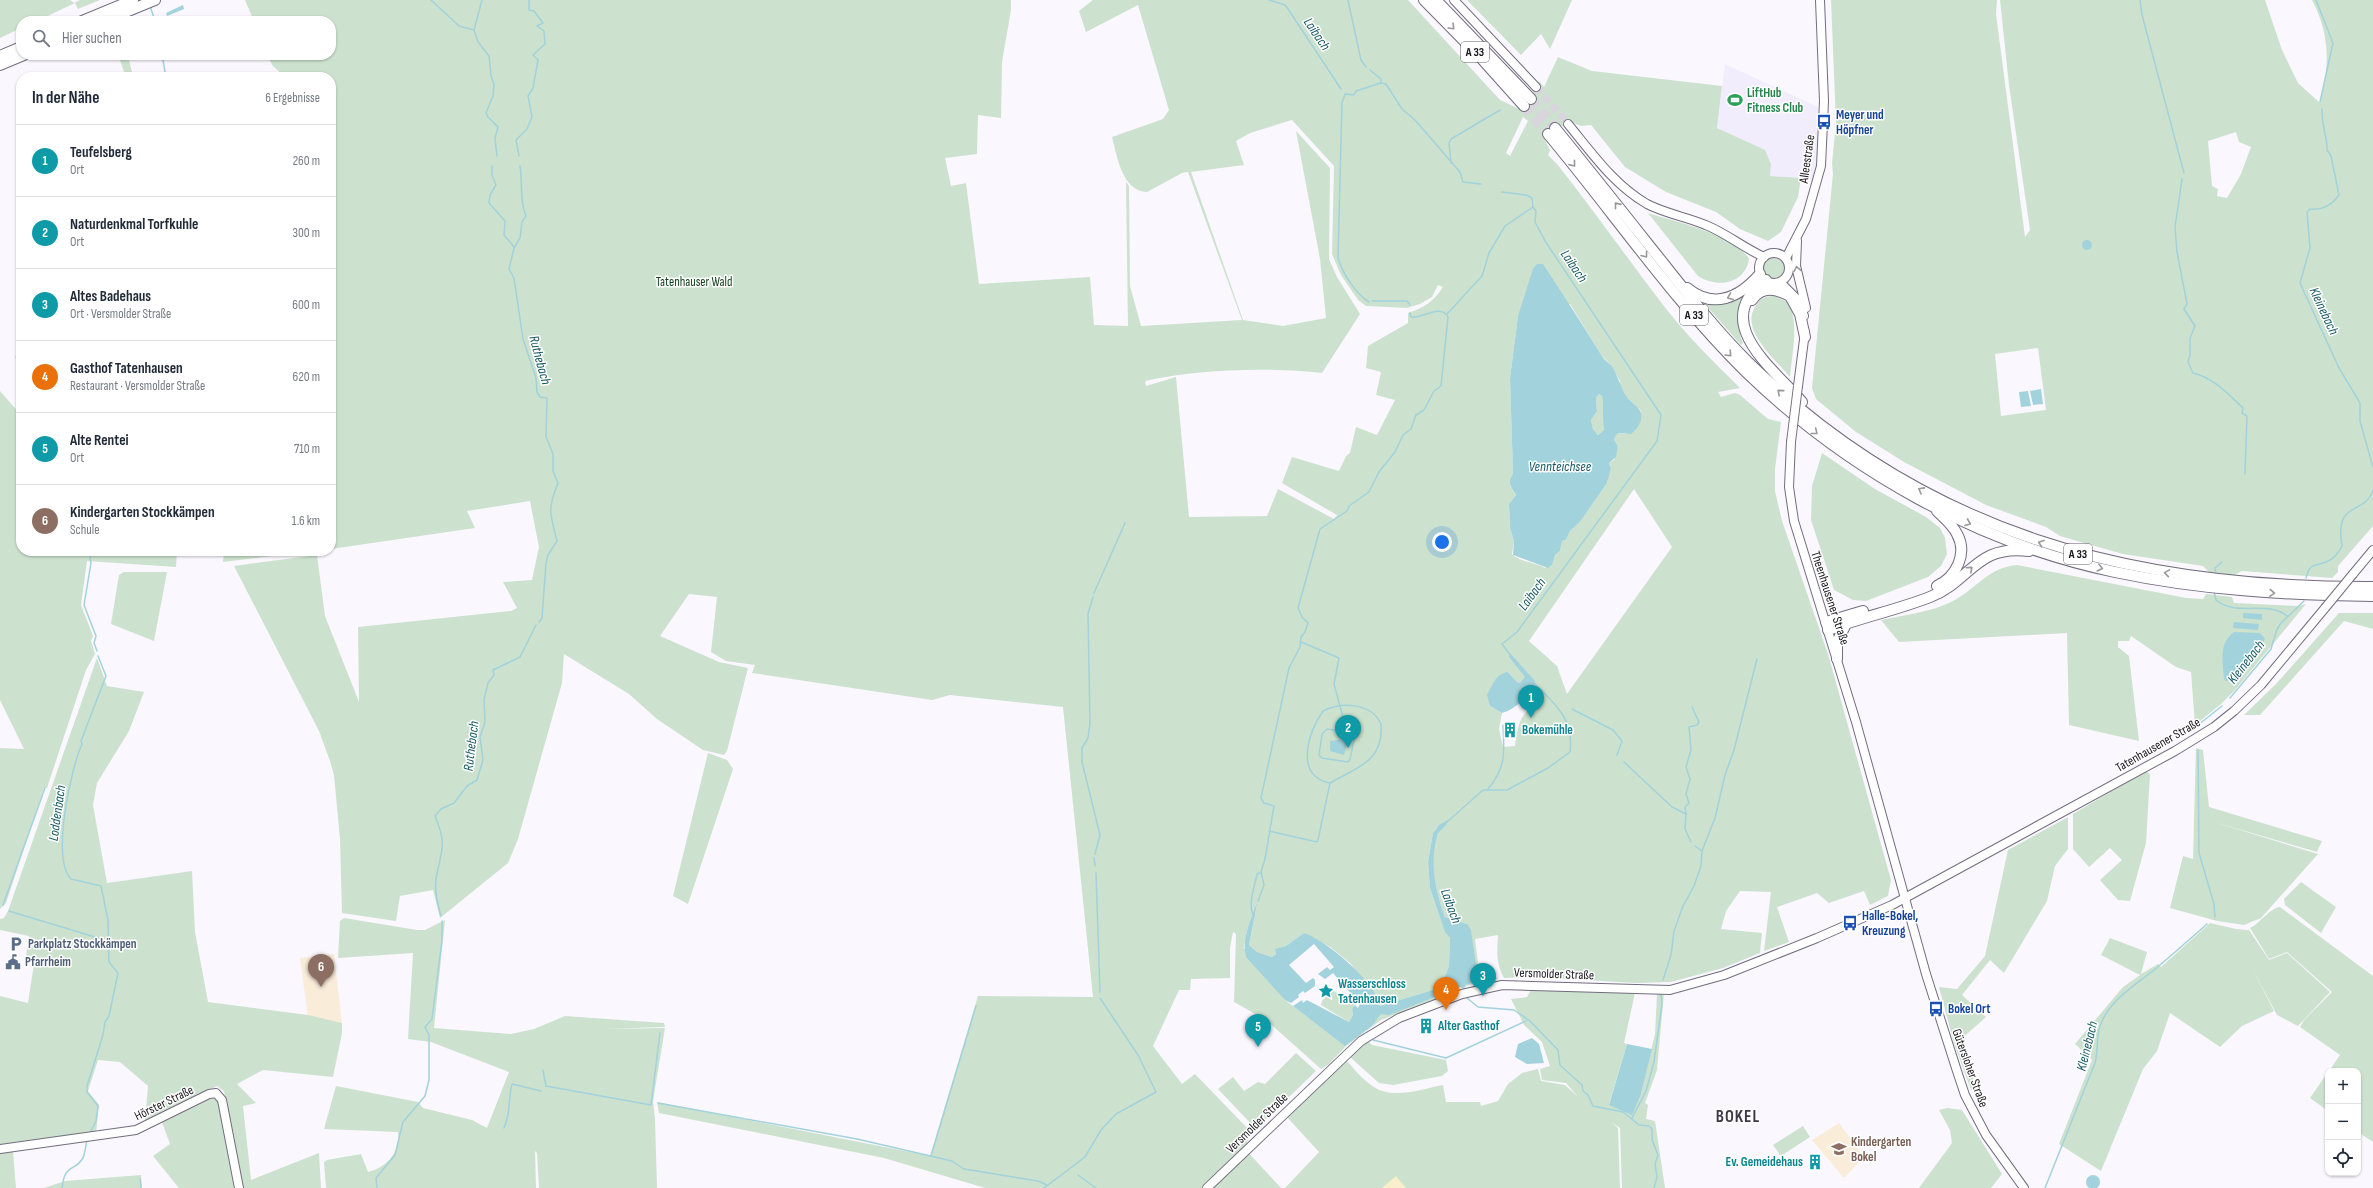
<!DOCTYPE html>
<html lang="de">
<meta charset="utf-8">
<style>
:root{--surface:#fff;--page:#f2f2f3;--text:#1f2937;--muted:#747a83;--line:#e0e1e3;--accent:#a451c0}
body{margin:0;font-family:"Sofia Sans Condensed",sans-serif;background:var(--page);color:var(--text)}
.controls{position:absolute;right:12px;bottom:12px;display:grid;overflow:hidden;border-radius:8px;box-shadow:0 1px 3px #0004}
.controls button{width:36px;height:36px;display:grid;place-items:center;padding:0;border:0;border-bottom:1px solid var(--line);background:var(--surface);color:var(--text);font:20px sans-serif}
.you{position:absolute;left:1442px;top:542px;width:14px;height:14px;margin:-10px;border:3px solid #fff;border-radius:50%;background:#1a73e8;box-shadow:0 0 0 6px #1a73e833}
.badge{display:grid;place-items:center;width:26px;height:26px;border-radius:50%;background:var(--accent);color:#fff;font-size:13px;font-weight:700}
.pin{position:absolute;translate:-50% -33px;filter:drop-shadow(0 1px 2px #0008)}
.pin::after{content:'';position:absolute;top:21px;width:14px;height:12px;background:inherit;clip-path:polygon(0 0,100% 0,50% 100%)}
.list{margin:0;padding:0;list-style:none}
h2{display:flex;justify-content:space-between;align-items:center;height:52px;margin:0;padding:0 16px;font-size:17px}
h2 small{font-size:13px;font-weight:400;color:var(--muted)}
.list li{display:grid;grid-template-columns:26px 1fr auto;gap:12px;align-items:center;box-sizing:border-box;height:72px;padding:0 16px;border-top:1px solid var(--line)}
.list b{display:block;font-size:15px;white-space:nowrap}
.list p{margin:0;font-size:13px;white-space:nowrap;color:var(--muted)}
.list em{font-size:13px;font-style:normal;color:var(--muted)}
.icon{flex:none;width:22px;height:22px;fill:none;stroke:currentColor;stroke-width:2;stroke-linecap:round;stroke-linejoin:round}
.map{position:relative;flex:none;width:2373px;height:1188px;overflow:hidden}
.search{position:absolute;background:var(--surface);box-shadow:0 1px 3px #0004;left:16px;top:16px;width:320px;height:44px;display:flex;align-items:center;gap:10px;box-sizing:border-box;padding:0 14px;border-radius:16px;color:var(--muted);font-size:15px}
.panel{position:absolute;background:var(--surface);box-shadow:0 1px 3px #0004;left:16px;top:72px;width:320px;height:484px;border-radius:16px}
.map>svg:first-child{display:block}
.built{fill:#f2edfd}
.education{fill:#f9edd9}
.green{fill:#cce2ce;fill-rule:evenodd}
.sand{fill:#f9efca}
.water{fill:#a2d2db;fill-rule:evenodd}
.lines{fill:none;stroke-linecap:round;stroke-linejoin:round}
.stream{stroke:#a2d2db;stroke-width:1.5}
.secondary-tunnel{stroke:#d8d5dd;stroke-width:8;stroke-dasharray:8 4;stroke-linecap:butt}
.highway-tunnel{stroke:#d8d5dd;stroke-width:10;stroke-dasharray:10 5;stroke-linecap:butt}
.secondary-casing{stroke:#726d7e;stroke-width:10}
.highway-casing{stroke:#726d7e;stroke-width:12}
.secondary{stroke:#fff;stroke-width:8}
.highway{stroke:#fff;stroke-width:10}
.secondary-bridge-casing{stroke:#726d7e;stroke-width:10;stroke-linecap:butt}
.secondary-bridge{stroke:#fff;stroke-width:8}
.oneway{stroke:#989799}
.labels{text-anchor:middle;dominant-baseline:central;stroke-width:3;stroke-linejoin:round;paint-order:stroke}
.shield{fill:#fff;stroke:#5e5d61;stroke-width:1}
.shield-label{font-size:12px;font-weight:bold;fill:#19171d}
.leisure-label{font-size:13px;font-weight:bold;fill:#27864d;stroke:#fff;text-anchor:start}
.transit-label{font-size:13px;font-weight:bold;fill:#164399;stroke:#fff;text-anchor:start}
.street-label{font-size:13px;fill:#19171d;stroke:#fff}
.park-label{font-size:13px;fill:#12421d;stroke:#fff}
.culture-label{font-size:13px;font-weight:bold;fill:#0d838f;stroke:#fff;text-anchor:start}
.service-label{font-size:13px;font-weight:bold;fill:#4e5e75;stroke:#fff;text-anchor:start}
.education-label{font-size:13px;font-weight:bold;fill:#785e54;stroke:#fff;text-anchor:start}
.water-label{font-size:14px;font-style:italic;fill:#165862;stroke:#fff}
.district-label{font-size:17px;font-weight:bold;letter-spacing:1px;fill:#3d3847;stroke:#fff}
</style>
<div class="map">
<svg width="2373" height="1188" viewBox="0 0 2373 1188">
<rect width="100%" height="100%" fill="#faf7ff"/>
<!-- built -->
<polygon class="built" points="1725,64 1818,107 1817,165 1812,179 1770,176 1771,164 1717,128"/>
<!-- education -->
<g class="education">
<polygon points="334,954 342,1023 342,1031 309,1025 300,958"/>
<polygon points="1839,1123 1864,1157 1844,1178 1812,1140"/>
</g>
<!-- green -->
<g class="green">
<polygon points="0,0 70,0 74,3 80,0 100,0 78,9 75,3 37,21 21,21 21,28 0,38"/>
<path d="M245,0h766v10l-9,52 -1,56 -23,-3 -1,39 -32,4 6,28 15,-3 13,101 111,-7 4,48 34,1 -2,-144 3,4 1,100 11,40 101,-6 -54,-148 -6,1 -35,19c-25,-1 -30,-36 -35,-55l51,-18 6,-9 -31,-105 -52,27 -7,-21 14,-11h315l92,100 17,8 11,-4 11,-23 5,6 14,-30 34,14 130,15 -5,42 48,22 6,14 -1,12 31,2 -3,19 -17,35 -13,9 -28,-12 -24,-17 -50,-20 -41,-25 -34,-42 -10,1 -7,-3 -24,6 -5,11 5,10 -2,5 9,9c38,48 73,98 110,146 22,28 48,53 73,78l-22,4 3,5 14,-4 5,2 28,24 13,3 -6,47v22l7,30 46,133 63,226 -3,16 -18,9 -6,-14 -35,12 -12,-10 -40,14 12,35 -25,9 7,-59 -31,-1 -14,20 -5,18 41,4 -2,20 -37,15 -52,14 -36,1 -99,-6 -32,1c-8,-14 -7,-28 -6,-43l-23,4 5,41 -15,7 2,-2v-61l-22,-7c-9,-25 -22,-71 0,-92h-6l-6,8 -5,29 2,26 15,43 5,7 -1,28 -4,10 -12,14 -53,16 -1,-6 -29,-37 -20,-16 -26,-14 -18,13 -11,4 1,4 -4,3 -15,-5 -8,-7 9,-46 -11,31 -3,18 41,52 60,45 28,-20 8,-11 81,-26 -81,32 -35,26 -17,18 -8,5 -55,-49 -32,-18 2,-68 -3,-2 -3,16v30l-39,1 -1,11h-11l-26,56 29,38 13,-10 57,59 -8,15 37,40h-296l-101,-30 -225,-45 -2,-11 273,54 48,-160 115,1 -30,-290 -113,-12 -18,5 -180,-27 3,-8 -29,-4 -15,-9 6,-55 -28,-3 -29,42 59,26 29,6 -21,83 -3,4 -21,-5 -46,-31 -28,-25 -65,-40 -2,29 -44,156 -10,24 -68,55 -7,-28 -33,6 -4,25 -54,-8 -2,-74 -6,-64 -4,-14 -11,-30 -85,-165 83,-11 8,61 34,86 -1,-75 153,-16 6,-3 -14,-26 29,-2 7,-33 -9,-46 -63,10 8,17 -144,21v-472h-46l-13,-12 -4,-10h63v-34h-77zM1523,117l5,4 -18,35 -4,-3zM1292,120l42,46 -2,88 9,21 17,25 8,6 41,2 13,-4 12,-7 6,-12 5,2c-9,14 -19,21 -35,26v10l-40,23 -2,22 15,4 -5,23 19,5 -18,35 -21,-8 -6,26 -4,3 -7,15 -47,-14 -10,26 55,32 -3,4 -56,-30 -11,27 -78,1 -13,-140 -30,9 -1,-5c54,-12 122,-14 177,-8l38,-59 -23,-37 -8,-18 1,-91 -34,-37 24,128 6,59 -43,8 -40,-6 -52,-148 53,-7 -8,-24 14,-8zM1570,304l32,52 8,8 10,17v4l6,11 15,15 -14,23 -8,-1 -3,2 -2,5 4,6 -4,14 -5,3 2,6 -4,14 -27,39 -10,9 -4,9 -4,1 -2,10 -5,4 -2,8 -8,5c-9,-6 -26,-6 -33,-14l2,-13 -4,-13 -1,-24 7,-9c-4,-6 -10,-13 -3,-21l-3,-96 8,-62zM1634,489l38,58 -105,147 -10,-28 -28,-25zM1509,657l25,27 -4,9 8,11c-19,8 -20,23 -23,42l-12,1 -4,-18 3,-16 -12,-7 18,-34 9,10 3,1 6,-6z"/>
<polygon points="1467,0 1572,0 1550,49 1541,34 1521,55"/>
<path d="M1831,0h166l-1,14 29,223 5,-7 -21,-145 -9,-85h265l17,50 16,33 22,20c10,-37 10,-69 -8,-103h61v526l-35,40v6l-6,6 -90,-7 -8,4 -25,-3 -6,-6 -80,-12 -39,-11 -24,-7 -14,-9 -60,-22 -82,-43 -48,-30 -40,-33 -4,-11 21,-214 -1,-11 4,-40zM2236,132l3,10 12,5 -10,27 -14,24 -10,-2 1,-7 -6,-3 -4,-45zM2038,348l8,62 -45,6 -6,-62z"/>
<polygon points="118,55 128,55 133,77 126,77"/>
<path d="M1648,213c25,8 88,22 101,46 -4,26 -33,29 -51,17z"/>
<circle cx="1774" cy="268" r="10"/>
<path d="M1749,290c-11,18 -14,34 -6,53l-2,2 -37,-42c18,5 32,-1 45,-13z"/>
<path d="M1775,296l14,7c10,21 3,51 1,74 -14,-17 -50,-46 -35,-70 5,-9 11,-11 20,-11z"/>
<polygon points="21,348 21,367 15,357"/>
<polygon points="0,391 21,415 21,551 177,551 176,567 87,561 81,605 93,636 91,641 95,654 86,670 47,788 44,788 6,903 0,909 0,748 24,749 0,700"/>
<path d="M1599,394l3,2c2,12 0,23 2,34l-6,5 -5,-6 -2,-9 6,-9 -1,-13z"/>
<polygon points="1822,453 1875,489 1926,517 1940,528 1945,538 1947,554 1941,566 1928,577 1866,601 1853,600 1834,590 1811,520 1812,486"/>
<polygon points="224,551 313,551 223,562"/>
<path d="M2017,565l169,33 17,1 3,-5 26,3 2,6 64,3 8,-2 -71,86 -14,14 -26,21 -4,-53 -15,-5 -45,-31 -2,5h-11v6l11,9 10,85 -70,-16 -2,-92 -168,9 -18,-22c23,-5 51,-8 72,-19 23,-12 36,-34 64,-36z"/>
<polygon points="124,572 167,572 154,641 111,624 119,575"/>
<polygon points="2339,613 2373,613 2373,629 2344,621 2260,715 2244,715 2276,684"/>
<polygon points="97,658 107,686 144,692 129,731 97,783 93,805 107,883 192,871 195,932 208,1002 308,1015 342,1023 342,1033 333,1077 263,1070 237,1084 256,1103 243,1106 251,1180 319,1153 321,1188 242,1188 224,1091 217,1086 145,1122 148,1086 120,1062 98,1060 88,1091 99,1105 96,1133 0,1147 0,996 28,1003 35,957 26,956 29,936 0,930 0,919 4,918 8,911"/>
<polygon points="2196,748 2203,750 2209,807 2322,841 2317,852 2214,822 2318,854 2261,918 2244,925 2217,921 2170,908 2183,856 2193,859"/>
<polygon points="708,753 727,760 733,769 688,904 673,896"/>
<polygon points="2146,771 2150,774 2146,843 2130,901 2118,900 2100,880 2122,860 2110,848 2089,867 2073,849 2073,814"/>
<polygon points="2068,817 2068,849 2055,866 2047,901 2004,973 1990,960 1962,995 1986,1017 1959,1041 1977,1087 1971,1090 1954,1043 1939,987 1957,989 1985,956 2008,850"/>
<polygon points="2301,882 2336,907 2321,933 2285,905 2284,899"/>
<path d="M2280,907l93,69v166l-15,-10v-61h-29l11,-16 -40,-28 4,-7 28,-28 -45,-40 -18,7 -19,-31c9,-4 20,-20 30,-21z"/>
<path d="M344,918l73,12h8l20,-10 -11,108 77,6 23,-5 31,-13 99,7 1,4 -60,2 60,-1 -12,73 2,18 2,69h-118l-2,-35 -2,-2 1,37h-210l-2,-26 3,-2 34,-6 7,18c19,-5 32,-19 30,-40l-74,-3 12,-43 82,16 5,6 49,12 15,8 22,-56 -78,-30 -23,-3 5,-86 -75,5 2,-37z"/>
<polygon points="2210,923 2236,929 2249,930 2269,960 2287,953 2330,992 2298,1026 2277,1015 2253,970 2274,1011 2242,1026 2220,1047 2170,1013 2157,1051 2143,1069 2101,1171 2059,1144 2092,1060 2075,1044 2123,987 2140,975 2101,955 2110,938 2147,952 2141,974 2158,964 2161,967"/>
<polygon points="1491,974 1498,979 1484,981 1483,976"/>
<path d="M1532,988l103,5 -11,50 3,1 -18,60 32,-10 14,-60 2,-40 7,-1 -7,77 -12,33 3,2 -2,14 9,2 10,67h-43l-2,-60 -9,-6 7,6 2,60h-335l34,-36 -33,-36 61,-55c7,8 15,18 24,24 20,16 50,4 72,0l3,17h34l1,4 17,-5 10,-17 14,-11 16,-4 3,12 24,4 13,12 -12,-14 -24,-3 -2,-11 10,-3 -8,-24 -18,-17 -13,-26 16,-2z"/>
<polygon points="1332,990 1340,995 1343,992 1355,1005 1352,1009 1353,1015 1349,1022 1321,1005 1322,1001"/>
<polygon points="1368,1041 1372,1045 1446,1060 1448,1071 1442,1076 1393,1085 1379,1083 1350,1057"/>
<polygon points="1296,1053 1316,1071 1256,1129 1218,1089 1233,1077 1244,1091 1258,1082 1265,1084"/>
<polygon points="2328,1072 2328,1111 2310,1098"/>
<polygon points="212,1097 218,1102 235,1188 179,1188 153,1156 170,1144 162,1122"/>
<polygon points="1947,1108 1962,1110 2002,1174 1991,1188 1919,1188 1952,1143 1950,1130 1939,1110"/>
<polygon points="1803,1126 1810,1137 1781,1156 1773,1145"/>
<polygon points="13,1151 16,1188 0,1188 0,1153"/>
<polygon points="141,1175 142,1188 44,1188 65,1181"/>
</g>
<!-- sand -->
<polygon class="sand" points="1396,1176 1406,1188 1382,1188"/>
<!-- water -->
<g class="water">
<polygon points="183,5 184,9 167,16 166,13"/>
<circle cx="2087" cy="245" r="5"/>
<path d="M1537,264h6c20,31 40,61 59,92 2,4 6,6 9,9 7,10 9,22 16,32 4,5 12,10 14,16 2,8 -4,16 -10,21l-12,-1 -3,2 -2,5 4,6 -2,11 -7,6 2,6 -4,14 -27,39 -10,9 -4,9 -4,1 -2,10 -5,4 -2,8 -5,5 -35,-13 1,-14 -4,-13 -1,-24 7,-9c-4,-7 -10,-13 -3,-21l-3,-96 8,-62 15,-47zM1599,394l3,2c2,12 0,23 2,34l-6,5 -5,-6 -2,-9 6,-9 -1,-13z"/>
<polygon points="2041,389 2043,404 2033,405 2030,391"/>
<polygon points="2028,391 2031,406 2021,407 2019,392"/>
<polygon points="2243,613 2262,614 2262,620 2243,618"/>
<polygon points="2234,622 2259,624 2258,630 2233,628"/>
<path d="M2234,632l26,1 5,6 -25,39 -14,3 -2,-2c-1,-18 -6,-35 10,-47z"/>
<path d="M1511,654l24,27c-3,13 -20,29 -33,32l-12,-7 -3,-11c5,-9 9,-22 21,-23l9,10 3,1 5,-6 -16,-20z"/>
<polygon points="1345,739 1348,741 1344,755 1330,751 1330,741"/>
<path d="M1448,820c0,6 -10,10 -11,17 -8,27 -1,55 8,80l22,7 4,6 7,49 -12,6 -2,4 -4,-2 -71,28 -8,-1 -8,11 -28,21 -52,-40 9,-6 1,3 4,-3 42,22 4,-7 -1,-6 3,-4 3,3 2,-4 -27,-31 -8,6 -7,-5 9,-7 3,3 4,-3 -20,-23 -25,21 17,18 7,-5 2,2v6l-10,7 -2,-2 -5,4 1,2 -8,6 -6,-3 -39,-43c-5,-20 6,-39 12,-58l-9,46 8,7 15,5 4,-3 -1,-5 11,-3 18,-13c23,8 71,48 76,73l53,-16 12,-14 4,-10 1,-28 -5,-6 -15,-44 -2,-26 5,-29 6,-8z"/>
<polygon points="1532,1038 1539,1044 1544,1063 1527,1064 1515,1057 1518,1044"/>
<polygon points="1627,1044 1652,1049 1641,1094 1632,1115 1609,1105"/>
<circle cx="2093" cy="1182" r="7"/>
</g>
<g class="lines">
<!-- stream -->
<g class="stream">
<polyline points="431,0 459,26 474,30"/>
<polyline points="482,0 474,30 478,42 489,56 491,76 494,84 493,96 486,113 488,117 498,127 495,138 497,156"/>
<polyline points="1269,0 1285,5 1288,9 1341,89"/>
<polyline points="1348,0 1361,60 1366,67"/>
<polyline points="2140,0 2142,15 2184,173"/>
<polyline points="2316,0 2333,43 2320,102"/>
<polyline points="150,6 155,21"/>
<polyline points="162,55 166,77"/>
<polyline points="1370,70 1381,79 1381,83"/>
<path d="M2322,109c-1,14 6,31 5,41l4,6 8,39c-6,9 -17,16 -29,14l-3,3 3,36 -10,35 39,85 21,35v18l13,46"/>
<polyline points="519,156 516,140 527,129 532,117 528,96 533,88 538,60 533,55 545,44 544,31 537,26 543,23 534,11 529,10 529,0"/>
<polyline points="1451,163 1449,143 1451,139 1500,110"/>
<polyline points="492,166 492,175 496,185 490,195 489,203 505,221 504,235 514,247"/>
<path d="M520,166c3,17 -1,34 6,50l-4,6 -2,16 -6,10 -5,21 5,9 9,61 13,39 1,14 3,5 7,1 -1,39 7,17v17l5,12c-11,27 -8,30 -1,58l-9,14 -2,8 -4,55 -3,4"/>
<path d="M2182,179l-7,48 2,25 10,52 -3,5 11,17 -5,12v17l-2,7 5,11c21,5 35,21 50,35l-1,5 5,3 -2,58"/>
<polyline points="1502,192 1526,195 1532,198 1533,207 1536,211 1535,222 1545,241 1661,415 1657,441 1517,632 1502,644 1511,656"/>
<polyline points="1372,301 1407,301 1410,305"/>
<path d="M1369,302c-14,-9 -26,-28 -31,-44l4,-155 3,-9 9,1 2,-4 25,-8 5,1 16,25 13,11 45,52 3,10 18,2"/>
<polyline points="1447,314 1482,276 1489,253 1505,226 1533,207"/>
<polyline points="92,551 90,559 91,563 84,605 96,636 94,643 97,651"/>
<polyline points="2216,574 2215,568 2222,562"/>
<path d="M2306,578c4,-16 8,-11 20,-16 8,-3 12,-9 16,-16 -8,-47 23,-30 31,-56"/>
<path d="M2214,592l2,8c19,17 53,0 71,16"/>
<polyline points="1094,593 1125,523"/>
<polyline points="1093,597 1088,614 1090,723 1088,738 1082,748 1082,762 1100,835 1095,854"/>
<polyline points="1301,642 1339,658 1334,684 1347,732"/>
<polyline points="2230,698 2271,649 2277,629 2281,623 2304,601"/>
<polyline points="1572,709 1613,730 1622,741 1617,755"/>
<polyline points="2198,725 2222,706"/>
<polygon points="1327,729 1347,732 1355,736 1350,759 1348,762 1322,758 1319,755 1322,734"/>
<polyline points="2198,750 2199,853 2214,904 2215,917"/>
<polyline points="1624,762 1672,807 1686,814 1685,829 1691,842"/>
<path d="M1488,789c19,-23 16,-37 15,-64"/>
<polyline points="1686,814 1685,807 1689,803 1686,794 1690,779 1686,767 1691,750 1689,727 1697,725 1699,722 1692,707"/>
<path d="M1447,822l36,-32h24l41,-22 22,-16c4,-33 -14,-47 -36,-69"/>
<path d="M1269,831l48,11 1,-2 12,-57c27,-16 54,-21 51,-59 -10,-22 -40,-22 -58,-13 -15,21 -29,65 7,72"/>
<polyline points="1702,851 1715,818 1725,775 1734,750 1757,659"/>
<polyline points="1094,858 1095,866"/>
<polyline points="1096,873 1100,992"/>
<path d="M1258,901l6,-16 -3,-13 4,-13 9,-53 -10,-3 -3,-5 28,-130 11,-21 1,-10 4,-5 3,-9 -6,-6 -4,-9 22,-79 27,-18 2,-5 20,-14 10,-20 16,-20 8,-17 8,-6 5,-14 8,-5 10,-19 7,-5 7,-69c-7,-14 -26,2 -37,0l-1,-4"/>
<polyline points="3,905 45,788"/>
<polyline points="9,911 108,941"/>
<path d="M441,916c-3,-11 -7,-25 -5,-37 5,-30 12,-32 -1,-63l6,-7 13,-6 13,-17 10,-6 6,-20 -3,-23 5,-15 -1,-23 4,-16 6,-8 -1,-5 27,-13 16,-32"/>
<path d="M1254,916c-7,-10 1,-31 3,-42l4,-2"/>
<polyline points="1663,980 1671,955 1674,931 1683,906 1694,886 1701,866 1702,851 1695,846"/>
<polyline points="1467,998 1478,1007 1514,1010 1530,1021 1558,1050 1560,1065 1582,1085 1583,1091 1588,1095 1593,1106 1623,1112 1639,1125 1649,1126 1652,1129 1652,1140 1658,1155 1655,1164 1657,1177 1654,1188"/>
<polyline points="1373,1040 1446,1058 1526,1021"/>
<polyline points="543,1070 546,1086 651,1105 660,1033"/>
<polyline points="658,1103 857,1139 952,1161 964,1169 1038,1181 1047,1185"/>
<polyline points="1632,1118 1646,1091 1654,1062 1662,1004 1661,993"/>
<path d="M504,1128c7,-15 4,-29 8,-44l29,7"/>
<path d="M90,1133l6,-12 2,-15 -11,-14v-6l16,-51 2,-13 4,-6 9,-43 -9,-11 -1,-42 -7,-34 -30,-7c-20,-20 0,-111 11,-135l-1,-3 25,-65 -8,-20"/>
<polyline points="931,1156 976,1006"/>
<polyline points="1078,1175 1096,1188"/>
<polyline points="140,1179 141,1188"/>
<path d="M62,1188c3,-26 12,-15 21,-30 2,-5 3,-13 4,-19"/>
<polyline points="377,1188 376,1178 395,1155 403,1122 425,1096 429,1080 429,1035 425,1027 432,1019 442,940 442,921"/>
<polyline points="1044,1188 1085,1157 1101,1130 1116,1114 1156,1092 1138,1055 1100,998"/>
<path d="M2045,1188l50,-125c4,-14 0,-29 7,-42 11,-23 32,-35 52,-51 18,-15 36,-31 53,-46"/>
</g>
<!-- secondary-tunnel -->
<polyline class="secondary-tunnel" points="1536,87 1568,124"/>
<!-- highway-tunnel -->
<g class="highway-tunnel">
<polyline points="1531,99 1555,128"/>
<polyline points="1524,106 1548,134"/>
</g>
<!-- secondary casing -->
<g class="secondary-casing">
<g id="secondary">
<polyline points="1454,0 1536,87"/>
<path d="M1568,124c24,29 46,61 79,80 19,10 41,13 61,22 19,8 36,22 56,31"/>
<polyline points="1797,241 1796,266 1806,308"/>
<circle cx="1774" cy="268" r="15"/>
<polyline points="1786,258 1806,219 1821,166 1824,101 1820,0"/>
<polyline points="1780,282 1798,300 1804,316"/>
<polyline points="1798,386 1805,332"/>
<polyline points="1791,442 1789,487 1794,521 1856,722 1926,974 1956,1068 1965,1095 1986,1135 2024,1188"/>
<polyline points="2353,574 2373,550"/>
<polyline points="0,1149 136,1130 209,1094 216,1093 222,1100 239,1188"/>
<polyline points="1207,1188 1361,1041 1399,1018 1462,994 1502,985 1670,990 1724,975 1817,938 1892,905 2175,751 2214,727 2234,711 2261,685 2325,608"/>
</g>
</g>
<!-- highway casing -->
<g class="highway-casing">
<g id="highway">
<polyline points="1424,0 1481,58 1524,106"/>
<polyline points="1436,0 1531,99"/>
<polyline points="82,21 133,0"/>
<polyline points="104,21 155,0"/>
<polyline points="0,56 21,47"/>
<polyline points="0,65 24,55"/>
<path d="M1555,128c31,38 62,77 93,116 32,40 63,81 99,117 178,174 384,227 626,226"/>
<path d="M1548,134c66,79 125,166 198,238 101,98 231,171 369,200 85,18 171,23 258,24"/>
<path d="M1766,280c-57,42 6,87 36,122"/>
<path d="M1687,288c27,22 53,9 73,-14"/>
<path d="M1752,300c10,-15 25,-11 38,-4l10,18 5,23"/>
<path d="M1937,511c7,7 16,14 20,23 11,20 -1,43 -20,52"/>
<polyline points="1826,622 1863,611"/>
<path d="M1828,630c34,-13 69,-20 102,-33 41,-16 46,-53 99,-46"/>
<polyline points="1837,659 1837,642 1846,624"/>
</g>
</g>
<!-- secondary -->
<use href="#secondary" class="secondary"/>
<!-- highway -->
<use href="#highway" class="highway"/>
<!-- secondary-bridge casing -->
<g class="secondary-bridge-casing">
<g id="secondary-bridge">
<polyline points="1791,442 1798,386"/>
<polyline points="2325,608 2353,574"/>
</g>
</g>
<!-- secondary-bridge -->
<use href="#secondary-bridge" class="secondary-bridge"/>
</g>
<!-- one-way arrows -->
<defs><path id="oneway-chevron" d="M-2-3.5L2.5 0L-2 3.5" fill="none" stroke-width="1.6" stroke-linecap="round" stroke-linejoin="round"/></defs>
<g class="oneway">
<use href="#oneway-chevron" transform="translate(1452 27) rotate(45)"/>
<use href="#oneway-chevron" transform="translate(1573 164) rotate(51)"/>
<use href="#oneway-chevron" transform="translate(1617 205) rotate(-129)"/>
<use href="#oneway-chevron" transform="translate(1645 255) rotate(52)"/>
<use href="#oneway-chevron" transform="translate(1797 269) rotate(-101)"/>
<use href="#oneway-chevron" transform="translate(1730 297) rotate(158)"/>
<use href="#oneway-chevron" transform="translate(1729 354) rotate(46)"/>
<use href="#oneway-chevron" transform="translate(1780 392) rotate(-139)"/>
<use href="#oneway-chevron" transform="translate(1815 432) rotate(39)"/>
<use href="#oneway-chevron" transform="translate(1921 490) rotate(-151)"/>
<use href="#oneway-chevron" transform="translate(1968 523) rotate(22)"/>
<use href="#oneway-chevron" transform="translate(2041 543) rotate(-160)"/>
<use href="#oneway-chevron" transform="translate(2100 568) rotate(14)"/>
<use href="#oneway-chevron" transform="translate(1970 569) rotate(-42)"/>
<use href="#oneway-chevron" transform="translate(2167 573) rotate(-171)"/>
<use href="#oneway-chevron" transform="translate(2272 593) rotate(3)"/>
</g>
<!-- icons -->
<defs>
<g id="stadium-bare" transform="scale(1.2)"><path d="M0-5a6.5 5 0 1 0 0 10a6.5 5 0 1 0 0-10ZM-3.5-1.8h7v3.6h-7Z" fill="#2e9e5b" stroke="#fff" stroke-width="2.5" paint-order="stroke"/></g>
<g id="bus-bare" transform="scale(1.2)"><path d="M-5-6H5V4H4V6H2V4H-2V6H-4V4H-5ZM-3.5-4V0h7V-4ZM-3.5 1.2v1.5H-2V1.2ZM2 1.2v1.5H3.5V1.2Z" fill="#1a4fb4" stroke="#fff" stroke-width="2.5" paint-order="stroke"/></g>
<g id="building-bare" transform="scale(1.2)"><path d="M-4-6H4V6H1V3H-1V6H-4ZM-2.5-4.3h1.7v1.8h-1.7ZM.8-4.3h1.7v1.8H.8ZM-2.5-1h1.7V.8h-1.7ZM.8-1h1.7V.8H.8Z" fill="#0f9aa8" stroke="#fff" stroke-width="2.5" paint-order="stroke"/></g>
<g id="parking-bare" transform="scale(1.2)"><path d="M-3.5-5.5H1a3.5 3.5 0 0 1 0 7H-1V5.5H-3.5ZM-1-3.4V-.6H.8a1.4 1.4 0 0 0 0-2.8Z" fill="#5c6f8a" stroke="#fff" stroke-width="2.5" paint-order="stroke"/></g>
<g id="civic-bare" transform="scale(1.2)"><path d="M-.6-6.5H3V-4.5H.6V-3L4-1V1h2V6H-6V1h2V-1L-.6-3ZM-1.2 2.5V6h2.4V2.5Z" fill="#5c6f8a" stroke="#fff" stroke-width="2.5" paint-order="stroke"/></g>
<g id="sight-bare" transform="scale(1.2)"><path d="M0-6L1.8-2.2L6-1.7L2.9 1.2L3.7 5.4L0 3.3L-3.7 5.4L-2.9 1.2L-6-1.7L-1.8-2.2Z" fill="#0f9aa8" stroke="#fff" stroke-width="2.5" paint-order="stroke"/></g>
<g id="school-bare" transform="scale(1.2)"><path d="M0-5L7-2L0 1L-7-2ZM-4 1L0 2.5L4 1V4Q0 6-4 4Z" fill="#8d6e63" stroke="#fff" stroke-width="2.5" paint-order="stroke"/></g>
</defs>
<g fill-rule="evenodd">
<use href="#stadium-bare" x="1735" y="100"/>
<use href="#bus-bare" x="1824" y="122"/>
<use href="#building-bare" x="1510" y="730"/>
<use href="#bus-bare" x="1850" y="923"/>
<use href="#parking-bare" x="16" y="944"/>
<use href="#civic-bare" x="13" y="962"/>
<use href="#sight-bare" x="1326" y="991"/>
<use href="#bus-bare" x="1936" y="1009"/>
<use href="#building-bare" x="1426" y="1026"/>
<use href="#school-bare" x="1839" y="1149"/>
<use href="#building-bare" x="1815" y="1162"/>
</g>
<g class="labels">
<!-- shield labels -->
<g class="shield">
<rect x="1461" y="42" width="28" height="20" rx="3"/>
<rect x="1680" y="305" width="28" height="20" rx="3"/>
<rect x="2064" y="544" width="28" height="20" rx="3"/>
</g>
<g class="shield-label">
<text x="1475" y="52">A 33</text>
<text x="1694" y="315">A 33</text>
<text x="2078" y="554">A 33</text>
</g>
<!-- leisure labels -->
<g class="leisure-label">
<text x="1747" y="93">LiftHub<tspan x="1747" dy="15">Fitness Club</tspan></text>
</g>
<!-- transit labels -->
<g class="transit-label">
<text x="1836" y="115">Meyer und<tspan x="1836" dy="15">Höpfner</tspan></text>
<text x="1862" y="916">Halle-Bokel,<tspan x="1862" dy="15">Kreuzung</tspan></text>
<text x="1948" y="1009">Bokel Ort</text>
</g>
<!-- street labels -->
<g class="street-label">
<text transform="translate(1807 159) rotate(-82)">Alleestraße</text>
<text transform="translate(1830 598) rotate(72)">Theenhausener Straße</text>
<text transform="translate(2158 745) rotate(-30)">Tatenhausener Straße</text>
<text transform="translate(1554 974) rotate(2)">Versmolder Straße</text>
<text transform="translate(1970 1068) rotate(70)">Gütersloher Straße</text>
<text transform="translate(164 1103) rotate(-26)">Hörster Straße</text>
<text transform="translate(1257 1123) rotate(-44)">Versmolder Straße</text>
</g>
<!-- park labels -->
<g class="park-label">
<text x="694" y="282">Tatenhauser Wald</text>
</g>
<!-- culture labels -->
<g class="culture-label">
<text x="1522" y="730">Bokemühle</text>
<text x="1338" y="984">Wasserschloss<tspan x="1338" dy="15">Tatenhausen</tspan></text>
<text x="1438" y="1026">Alter Gasthof</text>
<text x="1803" y="1162" text-anchor="end">Ev. Gemeidehaus</text>
</g>
<!-- service labels -->
<g class="service-label">
<text x="28" y="944">Parkplatz Stockkämpen</text>
<text x="25" y="962">Pfarrheim</text>
</g>
<!-- education labels -->
<g class="education-label">
<text x="1851" y="1142">Kindergarten<tspan x="1851" dy="15">Bokel</tspan></text>
</g>
<!-- water labels -->
<g class="water-label">
<text transform="translate(1317 34) rotate(56)">Laibach</text>
<text transform="translate(1574 266) rotate(56)">Laibach</text>
<text transform="translate(2324 311) rotate(65)">Kleinebach</text>
<text transform="translate(540 360) rotate(75)">Ruthebach</text>
<text x="1560" y="466">Vennteichsee</text>
<text transform="translate(1532 594) rotate(-54)">Laibach</text>
<text transform="translate(2246 662) rotate(-52)">Kleinebach</text>
<text transform="translate(471 746) rotate(-83)">Ruthebach</text>
<text transform="translate(57 813) rotate(-82)">Loddenbach</text>
<text transform="translate(1451 906) rotate(70)">Laibach</text>
<text transform="translate(2087 1046) rotate(-76)">Kleinebach</text>
</g>
<!-- district labels -->
<g class="district-label">
<text x="1738" y="1117">BOKEL</text>
</g>
</g>
</svg>
<div class="controls">
<button>+</button>
<button>−</button>
<button><svg class="icon" aria-label="locate" viewBox="0 0 24 24"><circle cx="12" cy="12" r="6"/><path d="M12 2v4M12 18v4M2 12h4M18 12h4"/></svg></button>
</div>
<div class="you"></div>
<div class="pin badge" style="left:1531px;top:718px;background:#0f9aa8">1</div>
<div class="pin badge" style="left:1348px;top:748px;background:#0f9aa8">2</div>
<div class="pin badge" style="left:1483px;top:996px;background:#0f9aa8">3</div>
<div class="pin badge" style="left:1446px;top:1010px;background:#e8710a">4</div>
<div class="pin badge" style="left:1258px;top:1047px;background:#0f9aa8">5</div>
<div class="pin badge" style="left:321px;top:987px;background:#8d6e63">6</div>
<div class="search"><svg class="icon" aria-label="search" viewBox="0 0 24 24"><circle cx="10" cy="10" r="6"/><path d="M15 15l6 6"/></svg>Hier suchen</div>
<section class="panel">
<h2>In der Nähe<small>6 Ergebnisse</small></h2>
<ul class="list">
<li><span class="badge" style="background:#0f9aa8">1</span><div><b>Teufelsberg</b><p>Ort</p></div><em>260 m</em></li>
<li><span class="badge" style="background:#0f9aa8">2</span><div><b>Naturdenkmal Torfkuhle</b><p>Ort</p></div><em>300 m</em></li>
<li><span class="badge" style="background:#0f9aa8">3</span><div><b>Altes Badehaus</b><p>Ort · Versmolder Straße</p></div><em>600 m</em></li>
<li><span class="badge" style="background:#e8710a">4</span><div><b>Gasthof Tatenhausen</b><p>Restaurant · Versmolder Straße</p></div><em>620 m</em></li>
<li><span class="badge" style="background:#0f9aa8">5</span><div><b>Alte Rentei</b><p>Ort</p></div><em>710 m</em></li>
<li><span class="badge" style="background:#8d6e63">6</span><div><b>Kindergarten Stockkämpen</b><p>Schule</p></div><em>1.6 km</em></li>
</ul>
</section>
</div>
